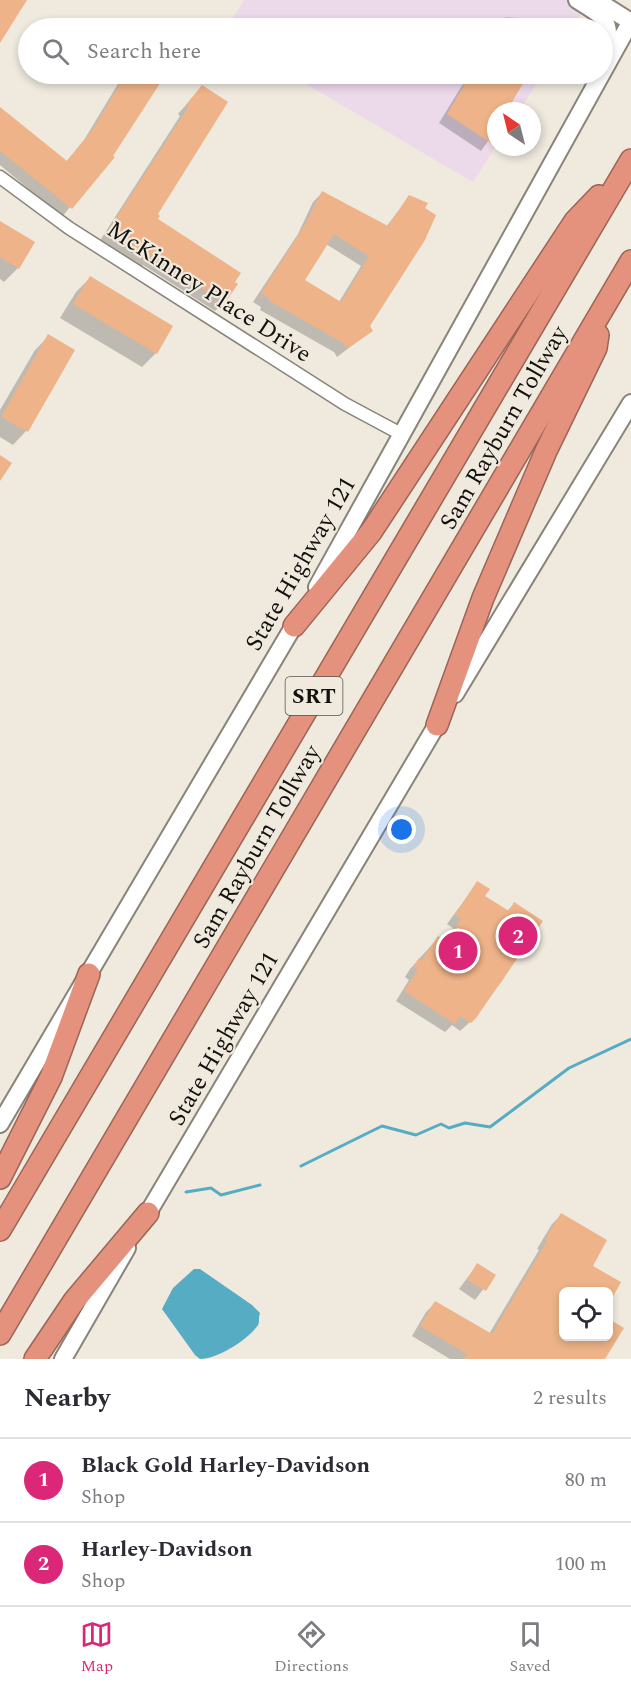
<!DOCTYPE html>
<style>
:root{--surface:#fff;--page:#f7f7f7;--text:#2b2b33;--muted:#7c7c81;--line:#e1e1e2;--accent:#db2777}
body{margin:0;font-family:Spectral,serif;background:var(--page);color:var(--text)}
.controls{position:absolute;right:18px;bottom:18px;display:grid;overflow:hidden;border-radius:9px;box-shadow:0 3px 9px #0003}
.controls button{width:54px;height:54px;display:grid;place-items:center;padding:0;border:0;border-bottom:2px solid var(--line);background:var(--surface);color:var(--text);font:30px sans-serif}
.compass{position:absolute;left:487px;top:102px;width:54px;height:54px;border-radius:50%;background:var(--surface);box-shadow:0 3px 9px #0003;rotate:325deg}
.you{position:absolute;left:402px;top:830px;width:21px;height:21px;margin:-15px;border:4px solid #fff;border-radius:50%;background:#1a73e8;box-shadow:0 0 0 9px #1a73e833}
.badge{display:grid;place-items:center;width:39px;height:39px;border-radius:50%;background:var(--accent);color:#fff;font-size:20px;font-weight:700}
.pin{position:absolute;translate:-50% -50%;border:3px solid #fff;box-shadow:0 2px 6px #0006}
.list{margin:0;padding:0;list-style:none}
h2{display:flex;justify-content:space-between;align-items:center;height:78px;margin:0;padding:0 24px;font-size:26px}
h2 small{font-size:20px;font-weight:400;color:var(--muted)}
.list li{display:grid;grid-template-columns:39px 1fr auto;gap:18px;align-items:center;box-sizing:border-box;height:84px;padding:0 24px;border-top:2px solid var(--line)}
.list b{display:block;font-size:22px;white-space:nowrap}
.list p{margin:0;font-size:20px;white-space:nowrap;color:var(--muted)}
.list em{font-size:20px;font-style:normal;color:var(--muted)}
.icon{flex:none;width:33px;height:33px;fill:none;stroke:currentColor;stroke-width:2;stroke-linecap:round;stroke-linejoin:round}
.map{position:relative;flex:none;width:631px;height:1359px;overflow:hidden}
.search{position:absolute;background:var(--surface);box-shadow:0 3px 9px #0003;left:18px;right:18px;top:18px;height:66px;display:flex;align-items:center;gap:15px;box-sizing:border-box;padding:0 21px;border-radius:33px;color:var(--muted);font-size:22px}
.sheet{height:246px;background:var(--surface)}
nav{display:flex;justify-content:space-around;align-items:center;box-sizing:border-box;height:84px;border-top:2px solid var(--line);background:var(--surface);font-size:16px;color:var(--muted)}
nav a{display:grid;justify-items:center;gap:3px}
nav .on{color:var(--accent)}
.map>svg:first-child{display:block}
.commercial{fill:#ecd9ea}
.water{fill:#56acc3}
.shadow{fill:#0003;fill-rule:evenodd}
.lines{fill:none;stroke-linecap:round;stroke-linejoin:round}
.stream{stroke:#56acc3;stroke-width:3}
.building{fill:#eeb388;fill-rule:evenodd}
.street-casing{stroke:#898379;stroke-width:15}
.secondary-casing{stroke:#898379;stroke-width:20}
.highway-casing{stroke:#9b6556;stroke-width:24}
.street{stroke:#fff;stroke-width:12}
.secondary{stroke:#fff;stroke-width:16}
.highway{stroke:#e4927e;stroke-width:21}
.labels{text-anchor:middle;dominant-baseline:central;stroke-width:4.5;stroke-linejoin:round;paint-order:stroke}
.shield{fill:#efe9de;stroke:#55524c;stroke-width:1.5}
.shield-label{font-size:22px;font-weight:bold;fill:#13110d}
.street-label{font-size:24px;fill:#13110d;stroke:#efe9de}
</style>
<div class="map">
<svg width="631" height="1359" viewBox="0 0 631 1359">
<rect width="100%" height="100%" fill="#efe9de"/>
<!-- commercial -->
<g class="commercial">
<polygon points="244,0 570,0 584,9 572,28 230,28 231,21"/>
<polygon points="289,74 543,74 519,111 496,111 496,146 473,182"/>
</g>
<!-- water -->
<path class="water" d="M194,1269h6l52,36 8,8c-2,6 0,8 -2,12 -10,15 -41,34 -58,34l-5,-4 -33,-46 11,-21z"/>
<!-- shadow -->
<g class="shadow">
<polygon points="506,19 563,24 560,28 496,28"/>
<polygon points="124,74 165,74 111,156 62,217 0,165 0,109 66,162 84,140"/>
<polygon points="469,74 527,74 507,111 496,111 496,130 481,151 439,123"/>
<polygon points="193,97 156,219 224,302 215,311 143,265 141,266 99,242 180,116 178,114"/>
<path d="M322,193l64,34 23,-30 14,12 8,17 -63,100 3,5 -34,26 -3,-5 -74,-42 1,-3 -8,-5 45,-68 15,-32zM326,244l35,22 -22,36 -36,-21z"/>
<polygon points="0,223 18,268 4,282 0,279"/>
<polygon points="90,278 156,353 142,367 60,318 76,292"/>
<polygon points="49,336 26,431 13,445 0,437 0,410 35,350"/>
<polygon points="477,883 483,896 507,911 514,904 541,921 502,981 470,1022 460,1031 452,1025 445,1032 396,1001 409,980 405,977 410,969 438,938 445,942 453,928 447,924"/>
<polygon points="561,1215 591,1266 619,1283 608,1301 608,1292 564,1292 564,1336 608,1336 608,1321 622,1328 604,1359 450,1359 412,1336 426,1312 435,1303 489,1334 539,1250 537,1249 552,1224"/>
<polygon points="477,1265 494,1275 475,1300 459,1289"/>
</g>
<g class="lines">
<!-- stream -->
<g class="stream">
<polyline points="301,1166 382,1126 416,1135 441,1124 449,1128 465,1123 490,1127 569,1068 631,1039"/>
<polyline points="186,1192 211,1188 221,1195 260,1185"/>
</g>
</g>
<!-- building -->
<g class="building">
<polygon points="0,0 27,0 0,43"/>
<polygon points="505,17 563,22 563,28 498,28"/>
<polygon points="126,74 166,74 113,156 115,157 72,209 0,151 0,107 67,161 93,129"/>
<polygon points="471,74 529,74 506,111 496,111 496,132 491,143 447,114"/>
<polygon points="202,85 228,102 158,214 160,216 158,219 241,273 235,282 238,284 225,303 153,256 152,258 107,232 189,106 186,105"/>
<path d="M322,191l66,35 21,-31 19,8 -3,5 11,7 -11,25 -55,86 3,5 -26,18 -4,-6 -75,-43 1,-2 -8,-5 45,-70zM334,234l35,22 -28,46 -36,-22z"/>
<polygon points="0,221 35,242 19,269 0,257"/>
<polygon points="90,276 173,326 157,354 73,304"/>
<polygon points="48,334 75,350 28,432 1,417"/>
<polygon points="0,455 12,463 0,481"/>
<polygon points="477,881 490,889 485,896 509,911 514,902 543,921 476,1018 471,1023 460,1016 455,1024 404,991 418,970 413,967 419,958 422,960 438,936 447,941 461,919 455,915"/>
<polygon points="561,1213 607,1240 593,1266 621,1282 609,1304 609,1292 564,1292 564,1336 609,1336 609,1319 624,1328 605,1359 464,1359 467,1354 420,1326 435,1301 492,1334 547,1241 545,1239"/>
<polygon points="477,1263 496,1275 486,1291 467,1280"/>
</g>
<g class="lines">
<!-- street casing -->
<g class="street-casing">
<polyline id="street" points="0,177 69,228 345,404 401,434"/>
</g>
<!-- secondary casing -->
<g class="secondary-casing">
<g id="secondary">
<path d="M577,0c34,21 34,21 28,61"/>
<polyline points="596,0 631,22"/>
<polyline points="317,587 631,21"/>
<polyline points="455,694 631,403"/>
<polyline points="0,1124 299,617"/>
<polyline points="142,1223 442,716"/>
<polyline points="63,1359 127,1248"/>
</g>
</g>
<!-- highway casing -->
<g class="highway-casing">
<g id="highway">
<polyline points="294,626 371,532 575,221 599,196"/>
<polyline points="437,725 483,598 546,451 596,348 598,335"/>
<polyline points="0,1178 51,1077 89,974"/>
<polyline points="0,1230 631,160"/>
<polyline points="0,1334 631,261"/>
<polyline points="35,1359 74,1301 148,1213"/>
</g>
</g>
<!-- street -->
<use href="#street" class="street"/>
<!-- secondary -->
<use href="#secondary" class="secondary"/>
<!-- highway -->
<use href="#highway" class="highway"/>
</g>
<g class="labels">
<!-- shield labels -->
<rect class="shield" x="285.5" y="677" width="57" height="38" rx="4.5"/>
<g class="shield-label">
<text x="314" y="696">SRT</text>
</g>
<!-- street labels -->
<g class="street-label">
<text transform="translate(209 292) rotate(33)">McKinney Place Drive</text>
<text transform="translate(504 428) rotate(-60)">Sam Rayburn Tollway</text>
<text transform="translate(301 564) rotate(-60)">State Highway 121</text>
<text transform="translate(257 847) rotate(-60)">Sam Rayburn Tollway</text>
<text transform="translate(224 1039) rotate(-60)">State Highway 121</text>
</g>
</g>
</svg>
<div class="controls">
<button><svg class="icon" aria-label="locate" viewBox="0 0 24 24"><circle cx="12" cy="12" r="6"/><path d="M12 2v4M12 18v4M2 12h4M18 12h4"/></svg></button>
</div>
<svg class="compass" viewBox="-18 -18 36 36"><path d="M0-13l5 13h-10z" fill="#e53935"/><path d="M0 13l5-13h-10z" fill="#7c7c81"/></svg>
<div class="you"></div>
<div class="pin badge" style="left:458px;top:951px">1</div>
<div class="pin badge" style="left:518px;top:936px">2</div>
<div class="search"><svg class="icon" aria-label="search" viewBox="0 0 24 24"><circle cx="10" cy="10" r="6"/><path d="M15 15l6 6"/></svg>Search here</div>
</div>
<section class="sheet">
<h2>Nearby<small>2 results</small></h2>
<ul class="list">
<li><span class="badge">1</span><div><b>Black Gold Harley-Davidson</b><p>Shop</p></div><em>80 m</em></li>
<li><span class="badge">2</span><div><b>Harley-Davidson</b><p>Shop</p></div><em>100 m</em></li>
</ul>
</section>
<nav>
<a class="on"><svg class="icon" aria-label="map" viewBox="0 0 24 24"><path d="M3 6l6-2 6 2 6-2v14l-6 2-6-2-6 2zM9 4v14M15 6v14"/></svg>Map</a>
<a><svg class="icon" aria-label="directions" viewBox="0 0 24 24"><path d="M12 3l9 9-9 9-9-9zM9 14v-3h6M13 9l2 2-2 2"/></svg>Directions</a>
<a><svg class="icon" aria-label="saved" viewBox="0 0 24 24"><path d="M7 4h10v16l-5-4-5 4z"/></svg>Saved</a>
</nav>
